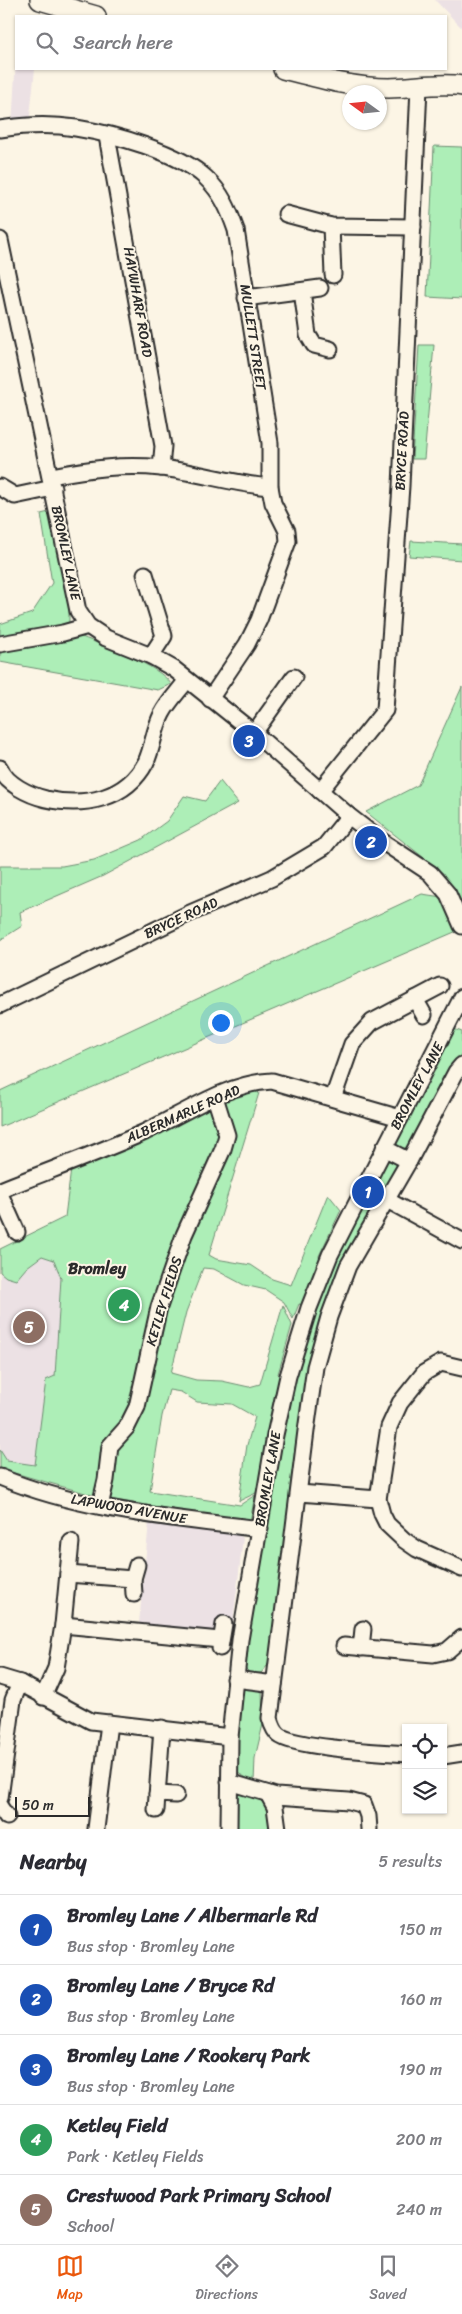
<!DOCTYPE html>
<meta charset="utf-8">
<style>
:root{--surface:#fff;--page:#f7f7f7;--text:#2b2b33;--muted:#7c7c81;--line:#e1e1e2;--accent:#ea580c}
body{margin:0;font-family:Sriracha,sans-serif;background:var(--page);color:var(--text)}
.controls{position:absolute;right:15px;bottom:15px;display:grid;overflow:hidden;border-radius:0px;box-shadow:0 1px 4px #0004}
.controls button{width:45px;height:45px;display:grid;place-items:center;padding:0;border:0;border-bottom:1px solid var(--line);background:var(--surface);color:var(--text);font:25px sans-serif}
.compass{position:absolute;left:342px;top:85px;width:45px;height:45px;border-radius:50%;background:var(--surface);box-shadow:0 1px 4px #0004;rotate:285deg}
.scale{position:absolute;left:15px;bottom:12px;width:75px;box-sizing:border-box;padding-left:5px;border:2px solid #2b2b2b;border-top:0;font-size:14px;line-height:18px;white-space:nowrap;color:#2b2b2b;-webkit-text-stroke:4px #fcf5e5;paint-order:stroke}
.you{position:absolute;left:220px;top:1022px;width:18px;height:18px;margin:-12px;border:4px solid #fff;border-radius:50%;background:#1a73e8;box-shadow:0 0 0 8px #1a73e833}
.badge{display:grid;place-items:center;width:32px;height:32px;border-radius:50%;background:var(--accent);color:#fff;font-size:16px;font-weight:700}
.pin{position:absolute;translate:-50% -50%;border:2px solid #fff;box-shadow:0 1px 5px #0006}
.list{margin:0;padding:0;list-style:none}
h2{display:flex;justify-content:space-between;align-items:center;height:65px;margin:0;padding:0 20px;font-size:21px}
h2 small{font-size:16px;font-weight:400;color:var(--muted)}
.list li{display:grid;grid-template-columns:32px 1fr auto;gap:15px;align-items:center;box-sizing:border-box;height:70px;padding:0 20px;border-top:1px solid var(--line)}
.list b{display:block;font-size:19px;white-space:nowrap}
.list p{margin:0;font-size:16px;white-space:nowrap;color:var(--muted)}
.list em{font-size:16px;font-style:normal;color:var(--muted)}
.icon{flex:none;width:28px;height:28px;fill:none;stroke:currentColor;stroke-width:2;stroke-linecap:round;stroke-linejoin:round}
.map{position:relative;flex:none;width:462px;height:1829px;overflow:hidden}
.search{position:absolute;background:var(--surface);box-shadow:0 1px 4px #0004;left:15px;right:15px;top:15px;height:55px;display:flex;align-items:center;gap:12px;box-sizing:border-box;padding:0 18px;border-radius:0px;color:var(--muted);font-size:19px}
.sheet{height:415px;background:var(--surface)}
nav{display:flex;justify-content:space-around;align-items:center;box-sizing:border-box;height:70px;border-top:1px solid var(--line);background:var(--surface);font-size:14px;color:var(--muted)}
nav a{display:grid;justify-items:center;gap:2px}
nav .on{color:var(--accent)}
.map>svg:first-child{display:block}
.built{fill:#ece1e4}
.green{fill:#adeeb7;stroke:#6c8c71}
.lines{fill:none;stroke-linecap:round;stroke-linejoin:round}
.minor-casing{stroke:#2b2b2b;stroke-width:19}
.major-casing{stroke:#2b2b2b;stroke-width:22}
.minor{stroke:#fcf5e5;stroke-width:15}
.major{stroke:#fcf5e5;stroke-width:19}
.labels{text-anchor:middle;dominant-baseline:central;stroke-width:4;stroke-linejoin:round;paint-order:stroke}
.street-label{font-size:14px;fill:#2b2b2b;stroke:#fcf5e5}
.quarter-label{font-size:16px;font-weight:bold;fill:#2b2b2b;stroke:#fcf5e5}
</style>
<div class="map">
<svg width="462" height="1829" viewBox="0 0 462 1829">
<rect width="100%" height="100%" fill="#fcf5e5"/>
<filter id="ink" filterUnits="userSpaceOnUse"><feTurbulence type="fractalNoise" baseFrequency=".02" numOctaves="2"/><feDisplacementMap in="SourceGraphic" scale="10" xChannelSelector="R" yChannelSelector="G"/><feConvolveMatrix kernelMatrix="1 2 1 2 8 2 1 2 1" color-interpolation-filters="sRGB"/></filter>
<g filter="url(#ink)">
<!-- built -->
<g class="built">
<polygon points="435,0 462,0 462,28 455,21"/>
<polygon points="16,56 16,69 35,69 29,125 12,127"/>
<polygon points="65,1217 48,1482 0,1469 0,1249"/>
<polygon points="149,1522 237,1533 243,1538 233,1622 219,1622 216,1632 139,1623"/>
</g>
<!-- green -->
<g class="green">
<polygon points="434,146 462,147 462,299 427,297"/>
<polygon points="419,345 434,345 424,459 412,459"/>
<polygon points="49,512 69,596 69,624 0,637 0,624 32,613 52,583 41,514"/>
<polygon points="411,541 462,544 462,560 409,556"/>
<path d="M82,637c22,9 77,28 89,47l-13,6 -158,-28v-11z"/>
<polygon points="462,687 462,909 443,873 366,812 418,785"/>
<polygon points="220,781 238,803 103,876 20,912 22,926 0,940 0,866 62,866 94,860 141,840 167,821 184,796 205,801"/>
<polygon points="422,894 442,897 457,931 0,1127 0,1091"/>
<polygon points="454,1029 462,1032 462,1059 454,1065 406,1148 399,1148 395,1141"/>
<polygon points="255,1088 259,1093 209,1255 216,1259 251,1265 272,1279 291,1285 328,1194 341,1210 319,1256 321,1263 306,1306 299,1304 293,1319 284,1302 266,1290 244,1285 214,1269 203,1268 186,1312 171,1373 196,1380 222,1381 249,1387 260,1384 283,1305 292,1325 278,1374 284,1379 256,1493 239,1501 247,1445 255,1417 232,1404 197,1402 181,1392 169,1390 162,1416 150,1491 240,1505 255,1495 250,1522 103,1498 0,1469 0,1450 7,1461 35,1465 46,1380 55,1376 61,1278 54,1260 42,1256 27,1267 16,1280 6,1277 0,1272 0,1249 65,1217 71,1169"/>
<polygon points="386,1161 394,1161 398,1167 345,1264 288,1523 268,1665 261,1673 251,1674 243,1666 254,1592 288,1404 299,1359 331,1265"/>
<polygon points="254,1687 262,1691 263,1724 255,1758 254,1782 236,1772 237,1727 242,1689"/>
<polygon points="240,1790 264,1800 273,1822 274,1829 236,1829 235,1796"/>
</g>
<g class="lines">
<!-- minor casing -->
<g class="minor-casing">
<g id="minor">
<path d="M0,129c25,-4 51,-5 76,-1 37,6 103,24 130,50 16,15 23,32 30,52l34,213v44l3,16 14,28 1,10 -29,79 -12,24 -37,55"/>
<polyline points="107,136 163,446 161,468"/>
<polyline points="286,214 331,226 413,227"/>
<polyline points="331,226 333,275"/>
<polyline points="0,240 78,611 88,626 106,638 151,656 174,669 254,733 349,816 380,840 430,873 448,894 462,926"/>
<polyline points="302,291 308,335 314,345 330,349"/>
<polyline points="246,298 320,288"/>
<path d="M51,476c37,-7 71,-12 110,-8 36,4 72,16 109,19"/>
<polyline points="0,487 15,496 53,488"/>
<polyline points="145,574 164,636 151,656"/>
<polyline points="0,644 63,633 88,626"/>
<polyline points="254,733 294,677"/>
<path d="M0,768c6,16 29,27 46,31 38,8 80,1 100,-37 7,-15 8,-33 16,-48 6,-12 17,-23 25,-34"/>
<polyline points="320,791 385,710 401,486 419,87"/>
<polyline points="415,999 424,1015"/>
<polyline points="0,1005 188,914 272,878 324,847 349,816"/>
<polyline points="333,1098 352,1044 372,1022 440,986"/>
<polyline points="384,1148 409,1161"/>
<path d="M0,1190c48,-19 98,-37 145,-58 40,-19 82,-49 127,-51l128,37"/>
<polyline points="0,1194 17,1232"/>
<polyline points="387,1200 462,1241"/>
<polyline points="462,1368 441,1363 424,1373 400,1403 389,1427 378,1499 382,1514 387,1524 404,1540 417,1549 462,1569"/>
<path d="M0,1477c82,34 173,41 260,52"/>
<polyline points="299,1493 378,1499"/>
<polyline points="100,1506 106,1480 110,1446 127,1427 137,1407 159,1307 184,1235 223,1149 227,1135 215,1097"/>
<polyline points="68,1574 133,1579"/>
<polyline points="134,1594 133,1579 137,1565"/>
<polyline points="63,1625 220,1640"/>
<polyline points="344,1646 433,1654 447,1651 462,1638"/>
<polyline points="220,1648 224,1624"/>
<polyline points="361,1648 363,1629"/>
<polyline points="0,1677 20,1683 91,1721 230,1737"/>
<polyline points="235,1679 274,1684"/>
<polyline points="43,1697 56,1668 63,1625 71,1542"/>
<path d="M406,1754c-25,-2 -111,-6 -127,-19 -5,-4 -7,-10 -9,-17l36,-287 9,-64 14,-50 19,-51 61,-105 47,-89 6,-7"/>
<polyline points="443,1756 462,1753"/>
<polyline points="229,1782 276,1796 349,1801 364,1805 368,1816 369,1829"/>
<polyline points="157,1794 176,1795"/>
<polyline points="268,1794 275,1807 278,1829"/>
<polyline points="0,1798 13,1700 20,1683"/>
<polyline points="0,1807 7,1817"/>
<polyline points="156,1810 162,1728"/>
<polyline points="96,1829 109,1723"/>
<polyline points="229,1829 230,1737 240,1640 275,1435 288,1376 309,1308 330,1255 462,997"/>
</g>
</g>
<!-- major casing -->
<g class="major-casing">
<g id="major">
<polyline points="40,0 96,16"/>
<path d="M283,69c35,9 70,19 106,19 24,0 50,-6 73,-2"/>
</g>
</g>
<!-- minor -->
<use href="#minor" class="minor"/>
<!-- major -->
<use href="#major" class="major"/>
</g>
</g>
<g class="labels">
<!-- street labels -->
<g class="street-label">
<text transform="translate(138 302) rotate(80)">HAYWHARF ROAD</text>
<text transform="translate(253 337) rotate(81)">MULLETT STREET</text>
<text transform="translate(402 451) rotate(-87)">BRYCE ROAD</text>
<text transform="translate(66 553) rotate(78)">BROMLEY LANE</text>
<text transform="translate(181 918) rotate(-25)">BRYCE ROAD</text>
<text transform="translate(417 1086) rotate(-62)">BROMLEY LANE</text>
<text transform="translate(183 1114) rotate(-24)">ALBERMARLE ROAD</text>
<text transform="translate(164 1301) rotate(-73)">KETLEY FIELDS</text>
<text transform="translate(268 1479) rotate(-80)">BROMLEY LANE</text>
<text transform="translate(129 1509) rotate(10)">LAPWOOD AVENUE</text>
</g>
<!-- quarter labels -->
<g class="quarter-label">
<text x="97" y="1268">Bromley</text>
</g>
</g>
</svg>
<div class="controls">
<button><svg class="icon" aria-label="locate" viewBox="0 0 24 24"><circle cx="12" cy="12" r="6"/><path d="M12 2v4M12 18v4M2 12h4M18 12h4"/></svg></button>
<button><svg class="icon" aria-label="layers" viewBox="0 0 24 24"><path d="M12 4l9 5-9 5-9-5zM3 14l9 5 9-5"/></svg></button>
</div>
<svg class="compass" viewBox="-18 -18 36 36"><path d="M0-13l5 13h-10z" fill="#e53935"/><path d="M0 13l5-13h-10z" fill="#7c7c81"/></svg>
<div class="scale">50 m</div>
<div class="you"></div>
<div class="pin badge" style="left:368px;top:1192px;background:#1a4fb4">1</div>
<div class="pin badge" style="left:371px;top:842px;background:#1a4fb4">2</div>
<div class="pin badge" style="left:249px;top:741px;background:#1a4fb4">3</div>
<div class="pin badge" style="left:124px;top:1305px;background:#2e9e5b">4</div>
<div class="pin badge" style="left:29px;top:1327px;background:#8d6e63">5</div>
<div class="search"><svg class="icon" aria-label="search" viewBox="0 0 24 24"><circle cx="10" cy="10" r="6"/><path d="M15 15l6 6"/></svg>Search here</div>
</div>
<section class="sheet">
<h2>Nearby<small>5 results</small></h2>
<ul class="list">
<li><span class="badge" style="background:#1a4fb4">1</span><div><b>Bromley Lane / Albermarle Rd</b><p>Bus stop · Bromley Lane</p></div><em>150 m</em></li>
<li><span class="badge" style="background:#1a4fb4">2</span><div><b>Bromley Lane / Bryce Rd</b><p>Bus stop · Bromley Lane</p></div><em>160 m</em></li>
<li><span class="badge" style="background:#1a4fb4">3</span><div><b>Bromley Lane / Rookery Park</b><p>Bus stop · Bromley Lane</p></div><em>190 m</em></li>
<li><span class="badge" style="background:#2e9e5b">4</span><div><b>Ketley Field</b><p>Park · Ketley Fields</p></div><em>200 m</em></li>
<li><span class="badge" style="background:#8d6e63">5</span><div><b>Crestwood Park Primary School</b><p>School</p></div><em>240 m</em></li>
</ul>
</section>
<nav>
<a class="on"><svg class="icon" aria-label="map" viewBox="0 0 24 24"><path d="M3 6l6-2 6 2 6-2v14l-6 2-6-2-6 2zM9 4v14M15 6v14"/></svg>Map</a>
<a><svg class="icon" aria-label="directions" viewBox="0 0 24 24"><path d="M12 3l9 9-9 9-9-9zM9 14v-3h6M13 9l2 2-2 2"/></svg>Directions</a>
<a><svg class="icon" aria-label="saved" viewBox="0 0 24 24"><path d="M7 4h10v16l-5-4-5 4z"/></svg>Saved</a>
</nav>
